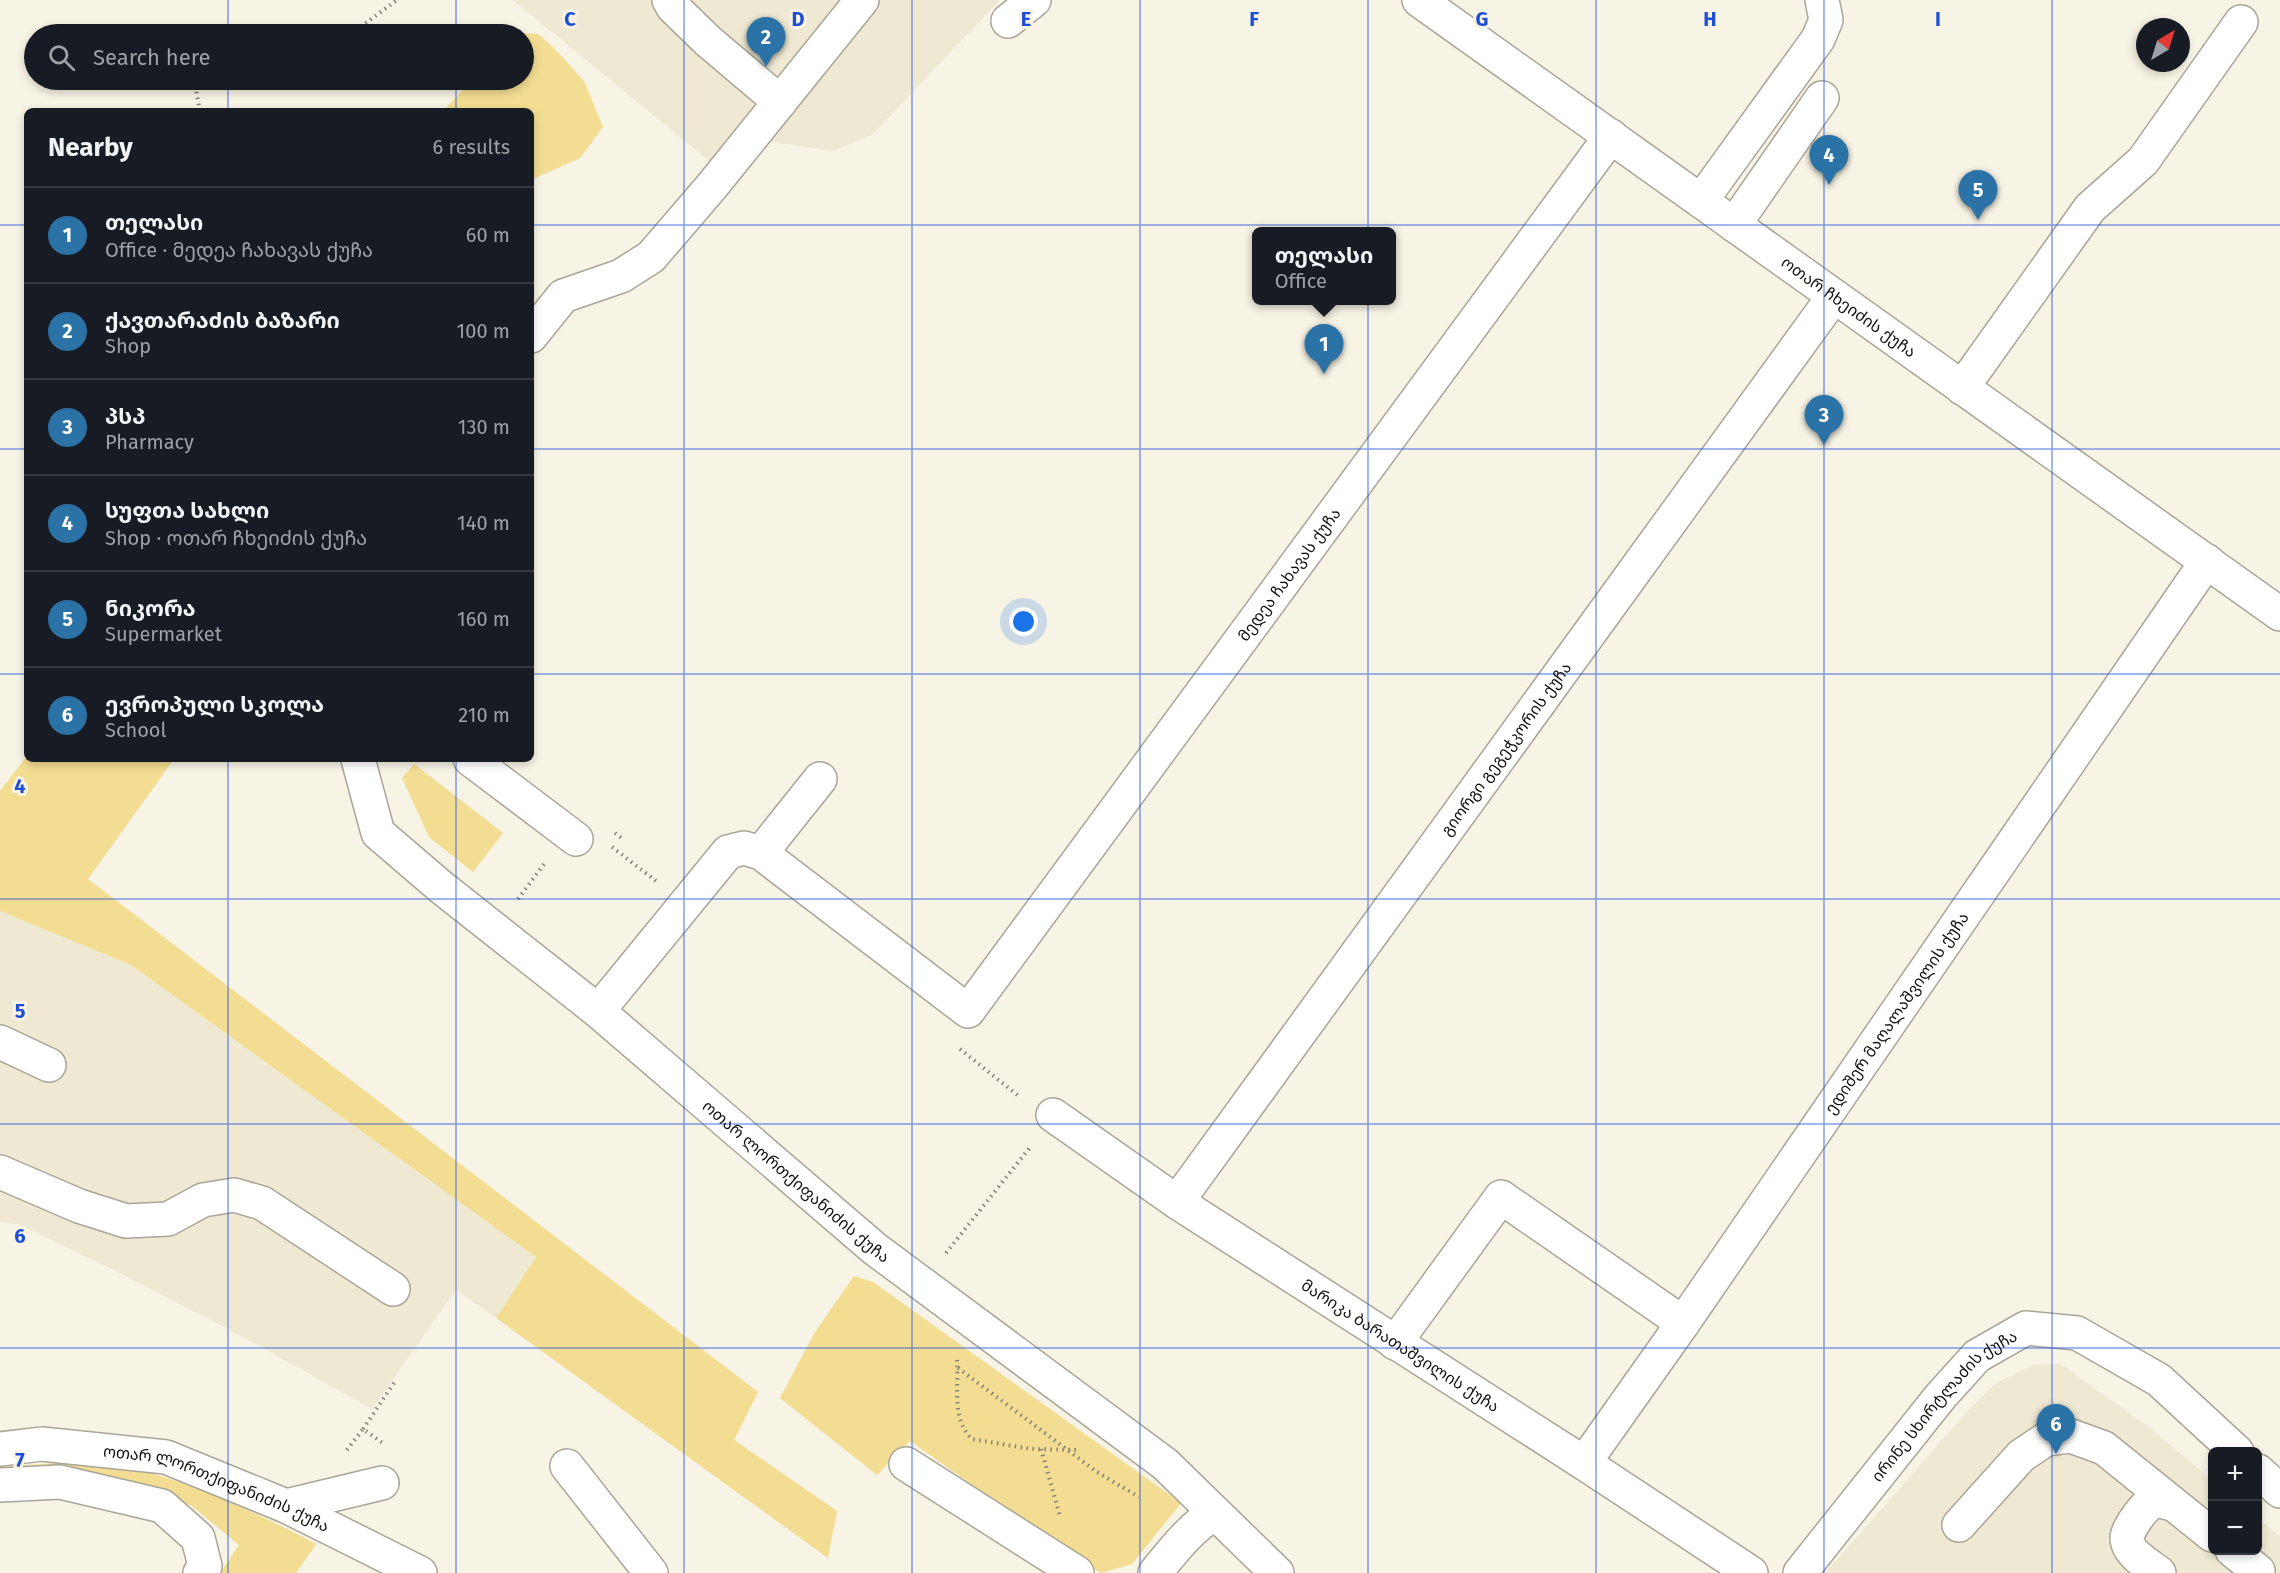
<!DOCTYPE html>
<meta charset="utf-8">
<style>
:root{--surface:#171b24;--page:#242831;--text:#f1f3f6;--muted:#9ea1a6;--line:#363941;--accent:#2b73a7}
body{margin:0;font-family:"Fira Sans","Noto Sans Georgian",sans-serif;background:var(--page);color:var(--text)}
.controls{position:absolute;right:18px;bottom:18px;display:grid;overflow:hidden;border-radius:9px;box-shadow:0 3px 9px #0003}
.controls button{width:54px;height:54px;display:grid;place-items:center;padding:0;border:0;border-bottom:2px solid var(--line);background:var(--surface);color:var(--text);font:30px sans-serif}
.compass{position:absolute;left:2136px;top:18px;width:54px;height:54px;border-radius:50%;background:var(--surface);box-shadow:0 3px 9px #0003;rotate:38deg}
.you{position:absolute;left:1024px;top:622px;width:21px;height:21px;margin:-15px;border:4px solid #fff;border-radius:50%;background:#1a73e8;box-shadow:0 0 0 9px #1a73e833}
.badge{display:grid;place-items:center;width:39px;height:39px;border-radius:50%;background:var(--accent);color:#fff;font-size:20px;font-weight:700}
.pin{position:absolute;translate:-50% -50px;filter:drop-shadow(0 2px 3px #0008)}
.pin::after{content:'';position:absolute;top:32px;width:21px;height:18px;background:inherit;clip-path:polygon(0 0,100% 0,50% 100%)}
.popup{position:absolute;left:1252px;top:227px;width:144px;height:78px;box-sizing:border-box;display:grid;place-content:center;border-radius:9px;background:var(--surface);filter:drop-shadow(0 2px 4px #0005);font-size:20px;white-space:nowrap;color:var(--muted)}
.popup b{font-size:22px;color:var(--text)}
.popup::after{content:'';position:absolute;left:50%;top:100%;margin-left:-12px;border:12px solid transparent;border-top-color:var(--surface)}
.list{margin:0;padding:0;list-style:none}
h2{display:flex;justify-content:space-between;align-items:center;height:78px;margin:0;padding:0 24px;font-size:26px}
h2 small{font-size:20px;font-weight:400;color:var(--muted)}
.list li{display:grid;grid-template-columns:39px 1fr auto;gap:18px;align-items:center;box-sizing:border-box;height:96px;padding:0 24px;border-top:2px solid var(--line)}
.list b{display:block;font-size:22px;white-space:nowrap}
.list p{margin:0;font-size:20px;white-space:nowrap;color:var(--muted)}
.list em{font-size:20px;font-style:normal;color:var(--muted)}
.icon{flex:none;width:33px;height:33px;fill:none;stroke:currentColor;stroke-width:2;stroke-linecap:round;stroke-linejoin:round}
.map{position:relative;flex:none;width:2280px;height:1573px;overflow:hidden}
.search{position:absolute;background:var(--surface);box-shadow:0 3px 9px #0003;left:24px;top:24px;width:510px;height:66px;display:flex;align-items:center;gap:15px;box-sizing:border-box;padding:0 21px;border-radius:33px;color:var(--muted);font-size:22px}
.panel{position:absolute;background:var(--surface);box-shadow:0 3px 9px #0003;left:24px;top:108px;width:510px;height:654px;border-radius:9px}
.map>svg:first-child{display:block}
.built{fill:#efe9d4}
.green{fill:#f3dd92}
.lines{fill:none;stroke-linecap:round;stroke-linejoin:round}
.minor-casing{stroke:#a9a598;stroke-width:36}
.path{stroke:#848178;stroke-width:4;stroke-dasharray:1.5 4.5;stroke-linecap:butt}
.minor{stroke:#fff;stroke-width:33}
.grid{fill:none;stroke:#1d4ed8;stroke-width:1.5;stroke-opacity:0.55}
.labels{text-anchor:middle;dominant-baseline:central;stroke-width:6;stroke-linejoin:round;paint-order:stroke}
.street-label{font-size:16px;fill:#13120d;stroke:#f7f3e5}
.grid-label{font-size:20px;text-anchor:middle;font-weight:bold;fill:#1d4ed8;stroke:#f7f3e5;stroke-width:6;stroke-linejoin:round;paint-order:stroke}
</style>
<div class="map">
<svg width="2280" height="1573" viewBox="0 0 2280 1573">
<rect width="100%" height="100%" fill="#f7f3e5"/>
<!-- built -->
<g class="built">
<polygon points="513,0 1000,0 873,134 834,151 758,140 726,175"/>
<polygon points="0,911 131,965 536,1257 496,1318 456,1290 372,1409 245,1338 114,1270 18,1224 0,1222"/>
<polygon points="2061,1364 2150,1428 2212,1480 2212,1550 2258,1550 2258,1518 2280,1537 2280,1573 1825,1573 1966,1413 1996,1383 2033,1365"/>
</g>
<!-- green -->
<g class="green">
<polygon points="509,32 538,34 552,46 584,81 603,127 580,158 531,180 531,111 443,111 472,80 524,80 524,34 508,34"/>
<polygon points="27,756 27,759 174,759 88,879 758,1392 734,1440 837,1511 828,1558 496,1318 536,1257 131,965 0,911 0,791"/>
<polygon points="414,764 503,833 473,872 429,837 402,778"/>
<polygon points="854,1276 873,1282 1181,1503 1132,1564 1101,1573 1077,1559 910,1441 877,1475 780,1398 815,1332"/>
<path d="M56,1463c25,2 53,1 78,6 58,13 129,47 182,75l-20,29h-76l19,-28 -47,-39 -64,-24 -128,-10v-5z"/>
</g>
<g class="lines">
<!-- minor casing -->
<g class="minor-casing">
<g id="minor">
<polyline points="669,0 673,7 708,41 780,102"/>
<path id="s1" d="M1419,0l861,614"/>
<polyline points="1008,21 1034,0"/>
<polyline points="1701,201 1818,39 1826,20 1822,0"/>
<polyline points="1734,225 1822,98"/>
<polyline points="531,336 563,296 621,276 651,257 712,186 862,0"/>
<polyline points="1962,388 2090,208 2143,161 2241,22"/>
<path id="s2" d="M358,759l20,74 63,54 157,124 277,238 290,215 112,109"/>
<polyline points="470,759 576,839"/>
<polyline points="761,853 820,779"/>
<path id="s3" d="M598,1011l130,-159 16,-4 17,5 207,158 643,-875"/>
<polyline points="0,1042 49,1065"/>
<path id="s4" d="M1053,1115l124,87 407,261 167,110"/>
<polyline points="0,1172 79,1206 126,1221 168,1219 203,1200 234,1195 262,1203 393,1289"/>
<path id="s5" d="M1177,1202l657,-906"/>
<polyline points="1395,1343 1501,1197 1683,1323"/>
<path id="s6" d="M0,1449l42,-5 124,13 120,49 134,67"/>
<path id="s7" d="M1584,1463l99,-140 524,-762"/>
<polyline points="906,1464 1077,1573"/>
<polyline points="567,1466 651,1573"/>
<polyline points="2258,1471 2280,1491"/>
<polyline points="0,1485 60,1482 162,1506 198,1538 205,1566 200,1573"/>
<polyline points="286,1506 382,1483"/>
<polyline points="1959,1525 2021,1456 2046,1439 2071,1436 2104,1448 2212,1535"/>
<polyline points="2232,1550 2258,1571"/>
<path d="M1155,1573c18,-22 35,-45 60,-60"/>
<path id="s8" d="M1800,1573l140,-176 37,-41 49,-28 51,5 82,47 78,72"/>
<path d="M2159,1573c-10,-8 -31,-19 -32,-34 -1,-9 19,-36 27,-38 5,-1 14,2 19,3"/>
</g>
</g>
<!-- path -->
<g class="path">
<polyline points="351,34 397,0"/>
<polyline points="200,111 195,85 213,80"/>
<polyline points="615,833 624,840"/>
<polyline points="612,847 656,881"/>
<polyline points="518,899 544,864"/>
<polyline points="960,1049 1020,1097"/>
<polyline points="946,1253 1031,1146"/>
<path d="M957,1360c2,26 -6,59 15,79l59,10 48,1"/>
<polyline points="958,1368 1097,1472 1139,1497"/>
<polyline points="363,1429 396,1380"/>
<polyline points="1041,1449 1060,1516"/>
<polyline points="347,1450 363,1429 384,1444"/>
</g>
<!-- minor -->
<use href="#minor" class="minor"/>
</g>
<!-- grid -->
<path class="grid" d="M228,0v34M456,0v34M684,0v1573M912,0v1573M1140,0v1573M1368,0v1573M1596,0v1573M1824,0v1573M2052,0v1573M228,80v31M456,80v31M0,225h27M531,225h1749M0,449h27M531,449h1749M0,674h27M531,674h1749M228,759v814M456,759v814M0,899h2280M0,1124h2280M0,1348h2280"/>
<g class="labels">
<!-- street labels -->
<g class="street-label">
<text stroke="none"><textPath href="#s1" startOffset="528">ოთარ ჩხეიძის ქუჩა</textPath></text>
<text stroke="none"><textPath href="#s3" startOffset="1042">მედეა ჩახავას ქუჩა</textPath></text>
<text stroke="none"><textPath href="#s5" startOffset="560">გიორგი გეგეჭკორის ქუჩა</textPath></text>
<text stroke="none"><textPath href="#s7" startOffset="548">ედიშერ მაღალაშვილის ქუჩა</textPath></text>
<text stroke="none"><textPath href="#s2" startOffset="621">ოთარ ლორთქიფანიძის ქუჩა</textPath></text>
<text stroke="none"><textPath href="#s4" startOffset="417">მარიკა ბარათაშვილის ქუჩა</textPath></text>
<text stroke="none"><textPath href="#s8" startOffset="222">ირინე სხირტლაძის ქუჩა</textPath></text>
<text stroke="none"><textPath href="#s6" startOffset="224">ოთარ ლორთქიფანიძის ქუჩა</textPath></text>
</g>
</g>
<g class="grid-label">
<text x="570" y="26">C</text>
<text x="798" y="26">D</text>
<text x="1026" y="26">E</text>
<text x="1254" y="26">F</text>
<text x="1482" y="26">G</text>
<text x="1710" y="26">H</text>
<text x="1938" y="26">I</text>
<text x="20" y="793">4</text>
<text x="20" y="1018">5</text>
<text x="20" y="1243">6</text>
<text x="20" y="1467">7</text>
</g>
</svg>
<div class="controls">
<button>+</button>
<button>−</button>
</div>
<svg class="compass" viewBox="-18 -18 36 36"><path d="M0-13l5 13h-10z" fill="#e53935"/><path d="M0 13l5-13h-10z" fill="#9ea1a6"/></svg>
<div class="you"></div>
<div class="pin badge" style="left:1324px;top:374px">1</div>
<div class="popup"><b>თელასი</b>Office</div>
<div class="pin badge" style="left:766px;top:67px">2</div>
<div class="pin badge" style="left:1824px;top:445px">3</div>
<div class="pin badge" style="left:1829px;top:185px">4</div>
<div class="pin badge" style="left:1978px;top:220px">5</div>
<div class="pin badge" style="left:2056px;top:1454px">6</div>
<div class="search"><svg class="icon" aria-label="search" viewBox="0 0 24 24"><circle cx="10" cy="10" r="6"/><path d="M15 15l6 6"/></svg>Search here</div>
<section class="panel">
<h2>Nearby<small>6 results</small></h2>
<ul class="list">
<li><span class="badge">1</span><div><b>თელასი</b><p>Office · მედეა ჩახავას ქუჩა</p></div><em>60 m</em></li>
<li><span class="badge">2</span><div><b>ქავთარაძის ბაზარი</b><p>Shop</p></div><em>100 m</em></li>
<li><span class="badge">3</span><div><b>პსპ</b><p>Pharmacy</p></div><em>130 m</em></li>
<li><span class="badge">4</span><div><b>სუფთა სახლი</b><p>Shop · ოთარ ჩხეიძის ქუჩა</p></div><em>140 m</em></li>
<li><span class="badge">5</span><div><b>ნიკორა</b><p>Supermarket</p></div><em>160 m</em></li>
<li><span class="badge">6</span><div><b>ევროპული სკოლა</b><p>School</p></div><em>210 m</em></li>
</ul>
</section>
</div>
